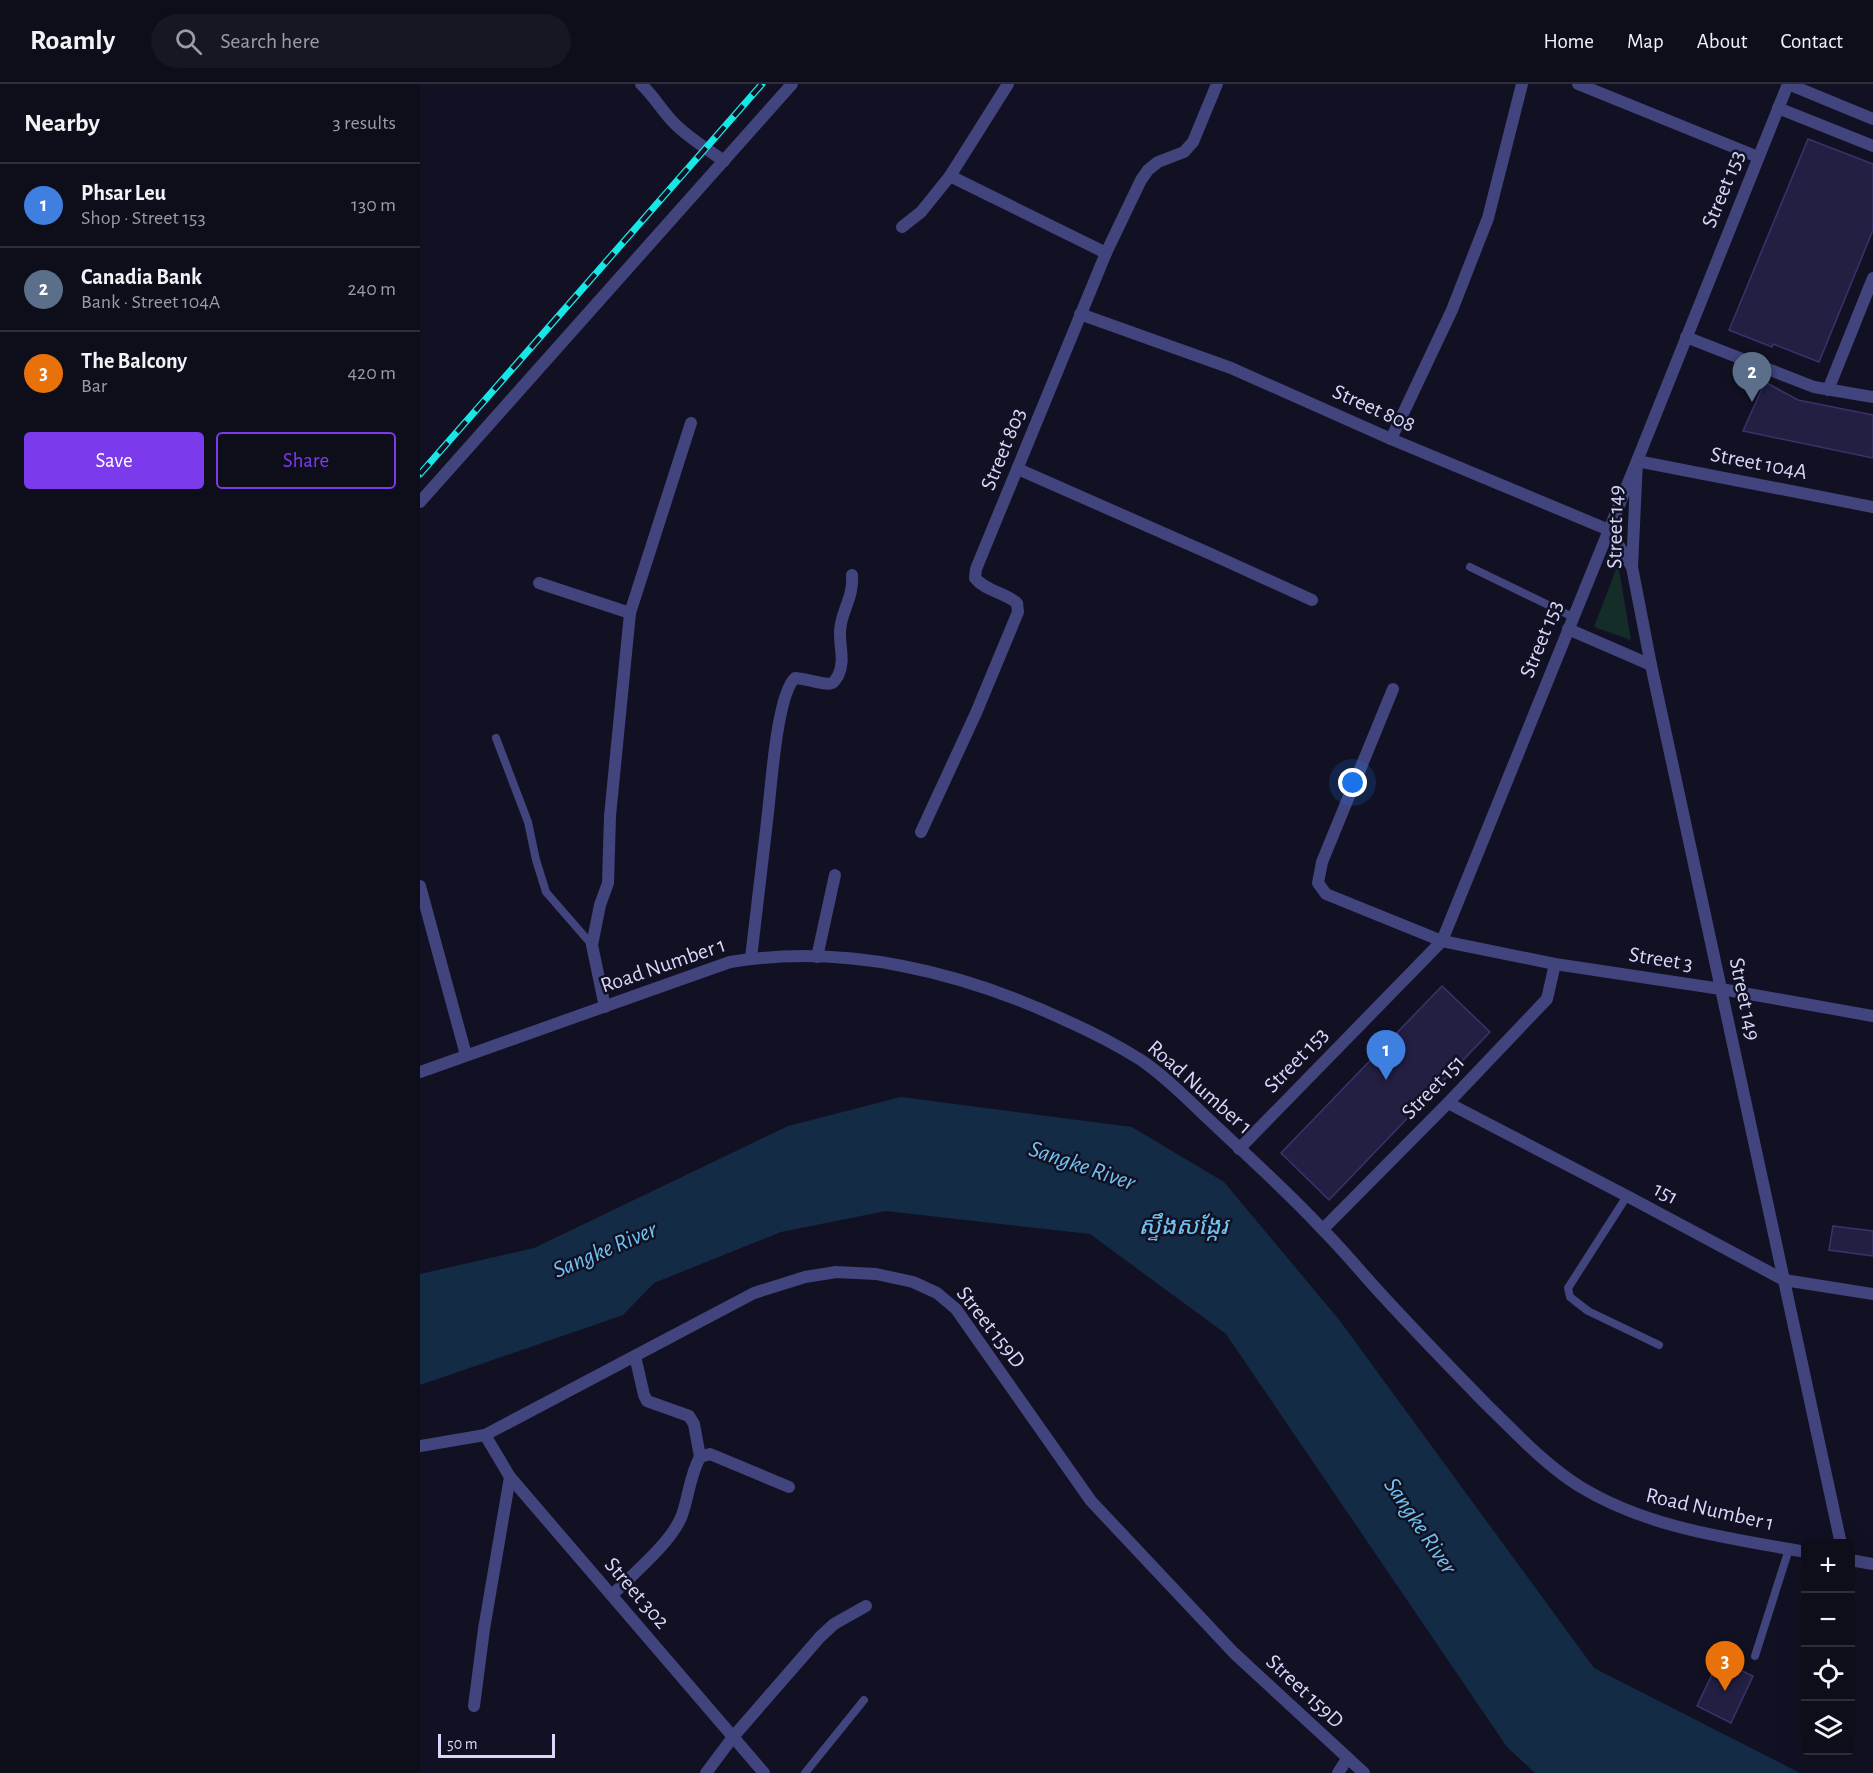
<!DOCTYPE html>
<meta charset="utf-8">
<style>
:root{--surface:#0e0d1a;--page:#171623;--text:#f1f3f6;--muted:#9b9ca2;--line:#2e2d39;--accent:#7c3aed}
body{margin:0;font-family:"Alegreya Sans","Noto Sans Khmer",sans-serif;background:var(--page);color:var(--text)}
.controls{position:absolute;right:18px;bottom:18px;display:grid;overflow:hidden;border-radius:6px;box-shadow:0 6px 24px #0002}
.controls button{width:54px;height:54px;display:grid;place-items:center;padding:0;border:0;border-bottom:2px solid var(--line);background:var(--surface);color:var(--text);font:30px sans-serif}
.scale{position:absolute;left:18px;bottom:15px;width:117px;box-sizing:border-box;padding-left:6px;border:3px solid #d7d7fb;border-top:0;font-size:16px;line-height:21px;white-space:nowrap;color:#d7d7fb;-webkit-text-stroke:4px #121123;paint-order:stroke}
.you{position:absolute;left:933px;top:699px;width:21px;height:21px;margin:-15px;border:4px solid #fff;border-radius:50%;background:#1a73e8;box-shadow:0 0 0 9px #1a73e833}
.badge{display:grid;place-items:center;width:39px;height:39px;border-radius:50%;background:var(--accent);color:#fff;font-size:20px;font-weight:700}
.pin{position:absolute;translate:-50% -50px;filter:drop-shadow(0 2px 3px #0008)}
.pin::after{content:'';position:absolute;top:32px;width:21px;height:18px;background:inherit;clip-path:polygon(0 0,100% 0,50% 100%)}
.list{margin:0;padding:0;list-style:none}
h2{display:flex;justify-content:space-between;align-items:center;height:78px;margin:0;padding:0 24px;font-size:26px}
h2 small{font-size:20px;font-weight:400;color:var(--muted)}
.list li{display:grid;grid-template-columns:39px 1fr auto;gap:18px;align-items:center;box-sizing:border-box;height:84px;padding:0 24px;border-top:2px solid var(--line)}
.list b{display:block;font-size:22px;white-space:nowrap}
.list p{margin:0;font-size:20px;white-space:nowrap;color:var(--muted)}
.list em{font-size:20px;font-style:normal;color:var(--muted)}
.actions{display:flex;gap:12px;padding:18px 24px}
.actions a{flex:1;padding:14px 0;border:2px solid var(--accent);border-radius:6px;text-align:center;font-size:21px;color:var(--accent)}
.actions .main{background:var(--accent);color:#fff}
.icon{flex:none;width:33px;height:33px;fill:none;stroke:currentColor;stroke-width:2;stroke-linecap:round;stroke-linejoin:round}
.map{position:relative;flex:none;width:1453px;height:1689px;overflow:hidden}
header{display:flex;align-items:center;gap:36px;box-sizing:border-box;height:84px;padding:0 30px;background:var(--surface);border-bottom:2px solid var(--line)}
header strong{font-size:28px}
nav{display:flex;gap:33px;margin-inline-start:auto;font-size:21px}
.search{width:420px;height:54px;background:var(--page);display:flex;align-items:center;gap:15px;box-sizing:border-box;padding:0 21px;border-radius:33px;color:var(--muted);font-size:22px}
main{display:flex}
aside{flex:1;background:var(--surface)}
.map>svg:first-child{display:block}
.green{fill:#142d29}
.water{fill:#132b45}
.building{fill:#221f42;stroke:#39336c;stroke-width:1.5}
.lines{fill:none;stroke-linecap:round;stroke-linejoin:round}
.service{stroke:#41447d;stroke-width:8}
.minor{stroke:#41447d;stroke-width:12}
.tertiary{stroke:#41447d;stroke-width:12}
.rail-casing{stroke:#17e7e6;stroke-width:7}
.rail{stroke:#121123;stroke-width:4.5;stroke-dasharray:14;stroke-linecap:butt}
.labels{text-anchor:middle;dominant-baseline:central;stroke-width:5;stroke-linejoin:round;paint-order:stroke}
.street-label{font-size:22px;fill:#d7d7fb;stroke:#121123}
.water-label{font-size:24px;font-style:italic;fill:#6fc2f0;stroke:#121123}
</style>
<header>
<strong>Roamly</strong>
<div class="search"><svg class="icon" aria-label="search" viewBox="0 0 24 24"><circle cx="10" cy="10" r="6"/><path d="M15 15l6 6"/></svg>Search here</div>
<nav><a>Home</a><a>Map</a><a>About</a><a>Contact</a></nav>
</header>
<main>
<aside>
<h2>Nearby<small>3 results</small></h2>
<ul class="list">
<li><span class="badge" style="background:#3f7fe0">1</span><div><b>Phsar Leu</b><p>Shop · Street 153</p></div><em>130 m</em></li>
<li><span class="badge" style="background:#5c6f8a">2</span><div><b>Canadia Bank</b><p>Bank · Street 104A</p></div><em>240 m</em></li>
<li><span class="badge" style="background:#e8710a">3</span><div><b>The Balcony</b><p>Bar</p></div><em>420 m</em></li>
</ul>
<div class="actions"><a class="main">Save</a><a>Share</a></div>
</aside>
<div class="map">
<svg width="1453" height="1689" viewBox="0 0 1453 1689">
<rect width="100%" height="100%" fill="#121123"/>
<!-- green -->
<polygon class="green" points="1198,480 1211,556 1174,543"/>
<!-- water -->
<polygon class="water" points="481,1013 712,1043 804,1098 920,1237 1174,1584 1380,1689 1115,1689 1087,1663 806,1250 670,1150 466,1127 361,1148 234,1199 203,1231 0,1301 0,1190 114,1164 368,1042"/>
<!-- building -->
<g class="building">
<polygon points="1388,55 1453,80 1453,146 1399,278 1353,260 1352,263 1309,246"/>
<polygon points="1345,298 1378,316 1453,331 1453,374 1323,347"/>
<polygon points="1022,902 1070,948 909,1116 861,1069"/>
<polygon points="1413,1142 1453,1147 1453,1172 1409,1166"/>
<polygon points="1299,1576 1333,1592 1311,1639 1277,1622"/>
</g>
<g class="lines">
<!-- service -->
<g class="service">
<polyline points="1050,483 1153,533"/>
<polyline points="76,654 108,738 116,776 126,808 172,861"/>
<polyline points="1207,1112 1148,1204 1150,1213 1168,1227 1239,1261"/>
<polyline points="1335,1572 1369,1465"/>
<polyline points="385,1689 444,1616"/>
</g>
<!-- minor -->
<g class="minor">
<path d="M221,0c13,12 21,27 34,40 14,14 32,25 49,37"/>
<polyline points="1158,0 1338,73"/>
<polyline points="1368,0 1453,35"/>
<polyline points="1358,24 1453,62"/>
<polyline points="530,92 686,169"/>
<polyline points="482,143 501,128 530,92 588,0"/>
<polyline points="660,230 811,284 971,355 1189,446 1212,483"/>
<polyline points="1266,253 1394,303 1453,313"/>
<polyline points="1408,306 1453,194"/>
<polyline points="971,355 1032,226 1068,134 1102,0"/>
<polyline points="598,385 793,471 892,516"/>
<polyline points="0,418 372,0"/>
<polyline points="119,499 210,529"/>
<polyline points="1148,545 1231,581"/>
<polyline points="973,605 902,778 898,799 906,810 1022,857 1135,880 1301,905"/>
<path d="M501,748l55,-119 42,-101 -1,-9c-13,-11 -32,-12 -42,-25l1,-9 130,-316 35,-73 7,-10 10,-8 26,-10 9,-10 24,-58"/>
<polyline points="0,802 46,971"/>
<polyline points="397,873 415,791"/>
<path d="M331,874c5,-45 11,-91 16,-137 4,-29 9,-125 28,-143 9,0 31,8 37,5 3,-1 4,-5 6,-7 7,-15 2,-26 2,-42 -1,-20 14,-35 12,-59"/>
<polyline points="185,923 172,861 180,821 188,799 190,732 210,529 271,339"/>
<polyline points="1028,1019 1207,1112 1364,1196 1453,1210"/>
<polyline points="819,1065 1022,857 1217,377 1453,423"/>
<polyline points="903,1145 1028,1019 1127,915 1135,880"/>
<polyline points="215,1272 224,1311 227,1317 269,1332 274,1340 280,1373"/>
<polyline points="65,1351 90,1393 344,1689"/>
<path d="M192,1511c20,-20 61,-54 70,-80 7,-20 8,-40 18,-58l10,-3 79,33"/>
<polyline points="54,1622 64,1545 90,1393"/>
<polyline points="286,1689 313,1653 400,1553 414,1540 446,1522"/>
<polyline points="918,1689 927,1675"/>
</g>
<!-- tertiary -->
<g class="tertiary">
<polyline points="1368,0 1217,377 1212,483 1231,581 1421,1460"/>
<polyline points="1301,905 1453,932"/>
<path d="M0,988l310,-110c115,-19 233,10 337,59 25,11 50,24 74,39 28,19 52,45 77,68 36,34 73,67 106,103 17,17 32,35 48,53 37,41 76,81 115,121 29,28 57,59 92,81 68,42 149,52 227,66"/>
<polyline points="0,1362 65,1351 334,1209 385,1193 416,1188 456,1190 493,1198 517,1209 536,1225 671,1417 814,1569 944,1689"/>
<polyline points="1430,1476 1453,1480"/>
</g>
<!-- rail casing -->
<g class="rail-casing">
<polyline id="rail" points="0,390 342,0"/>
</g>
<!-- rail -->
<use href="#rail" class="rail"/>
</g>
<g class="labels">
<!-- street labels -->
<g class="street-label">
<text transform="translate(1303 105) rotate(-68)">Street 153</text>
<text transform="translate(954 324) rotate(24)">Street 808</text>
<text transform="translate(583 365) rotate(-68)">Street 803</text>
<text transform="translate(1339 379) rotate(11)">Street 104A</text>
<text transform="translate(1195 443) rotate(-89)">Street 149</text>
<text transform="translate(1121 555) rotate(-68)">Street 153</text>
<text transform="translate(1241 875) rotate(9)">Street 3</text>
<text transform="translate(243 881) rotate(-19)">Road Number 1</text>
<text transform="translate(1325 915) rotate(78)">Street 149</text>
<text transform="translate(876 976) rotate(-46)">Street 153</text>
<text transform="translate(780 1003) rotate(41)">Road Number 1</text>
<text transform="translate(1013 1003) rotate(-46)">Street 151</text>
<text transform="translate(1246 1109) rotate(28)">151</text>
<text transform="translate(571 1243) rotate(52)">Street 159D</text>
<text transform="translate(1290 1425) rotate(13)">Road Number 1</text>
<text transform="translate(217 1509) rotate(49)">Street 302</text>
<text transform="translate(885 1607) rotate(43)">Street 159D</text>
</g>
<!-- water labels -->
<g class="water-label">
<text transform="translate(662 1082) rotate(19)">Sangke River</text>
<text x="763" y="1143">ស្ទឹងសង្កែរ</text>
<text transform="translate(185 1166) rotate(-23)">Sangke River</text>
<text transform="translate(1000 1442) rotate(56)">Sangke River</text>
</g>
</g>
</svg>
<div class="controls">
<button>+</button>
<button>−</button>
<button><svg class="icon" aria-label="locate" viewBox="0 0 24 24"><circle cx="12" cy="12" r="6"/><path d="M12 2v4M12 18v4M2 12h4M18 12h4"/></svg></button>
<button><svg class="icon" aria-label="layers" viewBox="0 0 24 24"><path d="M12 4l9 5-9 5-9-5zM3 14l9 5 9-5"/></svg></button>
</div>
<div class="scale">50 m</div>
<div class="you"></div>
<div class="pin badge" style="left:966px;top:996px;background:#3f7fe0">1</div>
<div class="pin badge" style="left:1332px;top:318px;background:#5c6f8a">2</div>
<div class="pin badge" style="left:1305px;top:1607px;background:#e8710a">3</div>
</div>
</main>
